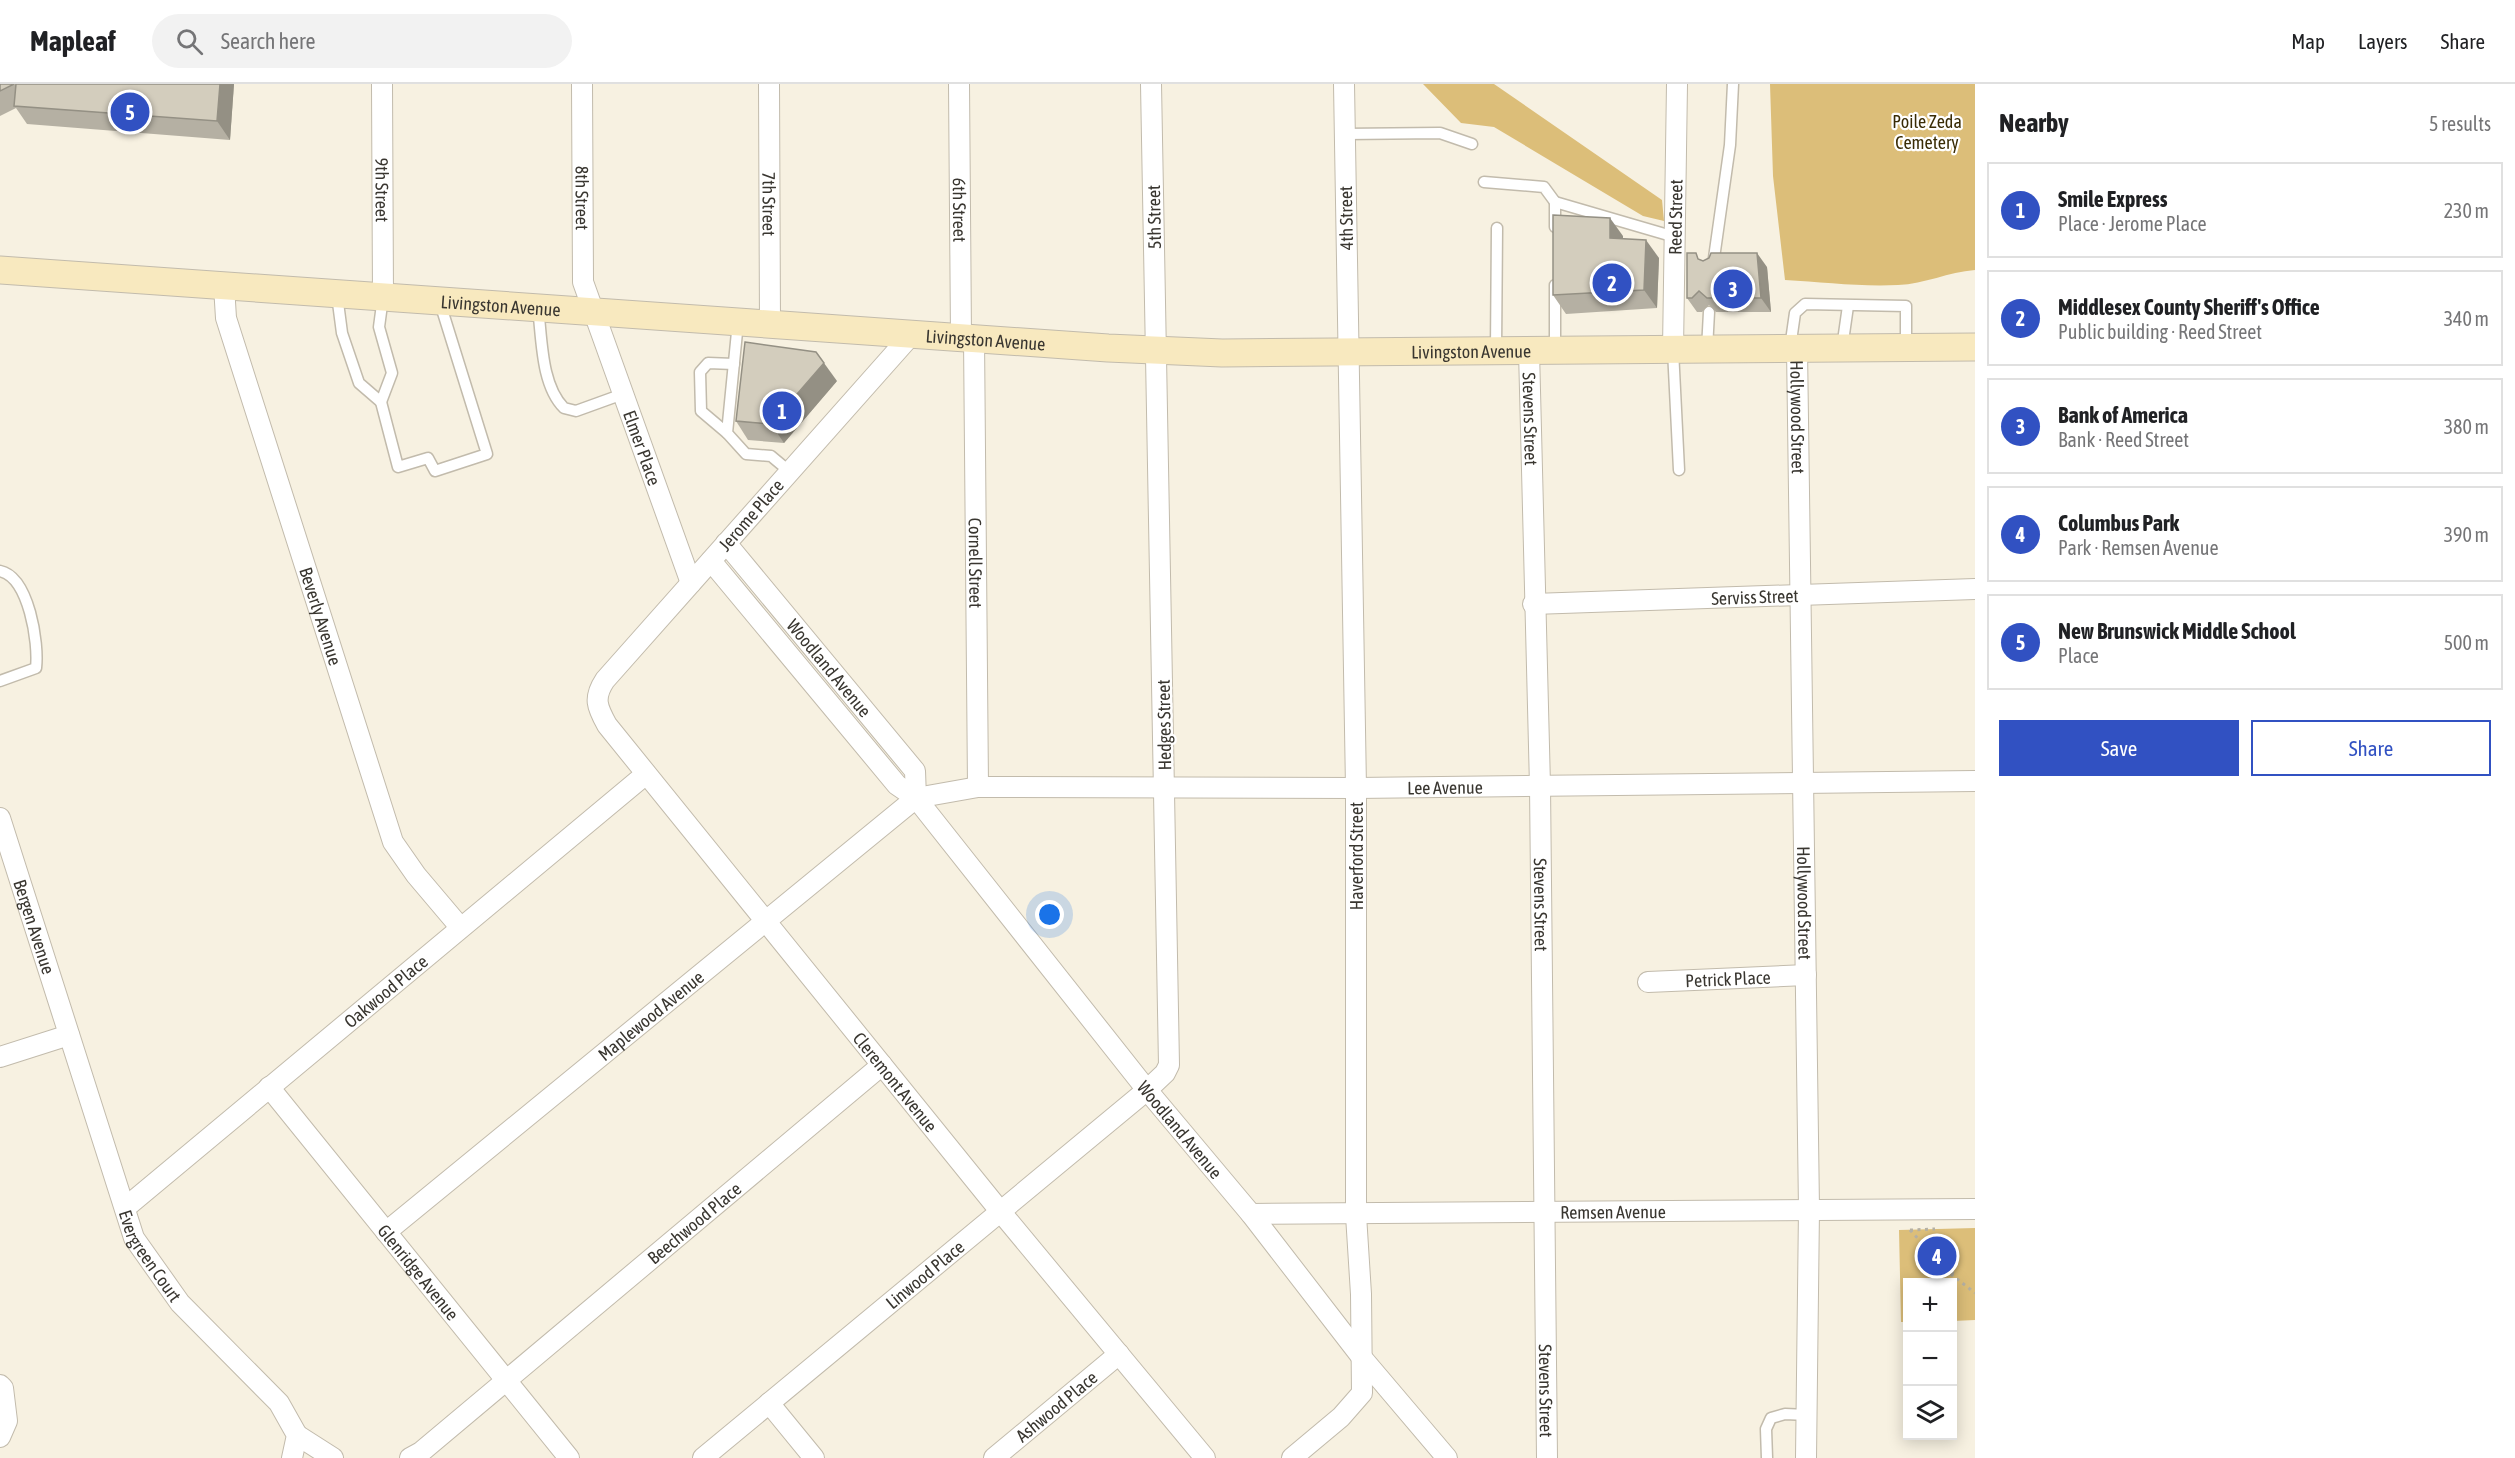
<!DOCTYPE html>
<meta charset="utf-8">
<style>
:root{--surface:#fff;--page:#f2f2f2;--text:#202124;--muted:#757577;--line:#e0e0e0;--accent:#3151c2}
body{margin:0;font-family:"Asap Condensed",sans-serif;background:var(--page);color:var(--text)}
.controls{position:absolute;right:18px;bottom:18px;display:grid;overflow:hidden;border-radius:0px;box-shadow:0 3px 15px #0003}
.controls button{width:54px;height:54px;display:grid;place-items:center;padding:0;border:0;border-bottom:2px solid var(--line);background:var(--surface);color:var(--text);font:30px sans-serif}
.you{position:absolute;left:1050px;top:831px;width:21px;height:21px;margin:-15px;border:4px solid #fff;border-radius:50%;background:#1a73e8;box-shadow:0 0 0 9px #1a73e833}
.badge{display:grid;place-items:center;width:39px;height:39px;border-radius:50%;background:var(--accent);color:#fff;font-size:20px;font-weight:700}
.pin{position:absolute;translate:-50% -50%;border:3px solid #fff;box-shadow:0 2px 6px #0006}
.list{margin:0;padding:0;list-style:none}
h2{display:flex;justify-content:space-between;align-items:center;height:78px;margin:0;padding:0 24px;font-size:26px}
h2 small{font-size:20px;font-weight:400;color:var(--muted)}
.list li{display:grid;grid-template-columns:39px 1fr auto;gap:18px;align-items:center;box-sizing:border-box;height:96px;margin:0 12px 12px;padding:0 12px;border:2px solid var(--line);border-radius:0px}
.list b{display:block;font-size:22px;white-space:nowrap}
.list p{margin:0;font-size:20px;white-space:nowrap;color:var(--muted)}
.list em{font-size:20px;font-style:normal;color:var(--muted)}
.actions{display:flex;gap:12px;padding:18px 24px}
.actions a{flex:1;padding:14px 0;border:2px solid var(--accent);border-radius:0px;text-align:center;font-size:21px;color:var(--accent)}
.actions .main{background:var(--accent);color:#fff}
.icon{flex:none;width:33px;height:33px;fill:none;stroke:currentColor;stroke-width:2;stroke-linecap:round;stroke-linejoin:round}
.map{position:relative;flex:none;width:1975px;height:1374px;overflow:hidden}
header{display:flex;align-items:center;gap:36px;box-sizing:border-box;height:84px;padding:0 30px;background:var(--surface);border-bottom:2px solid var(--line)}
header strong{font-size:28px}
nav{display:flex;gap:33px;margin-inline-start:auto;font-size:21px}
.search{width:420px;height:54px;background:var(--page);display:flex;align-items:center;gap:15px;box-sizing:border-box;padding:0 21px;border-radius:33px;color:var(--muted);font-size:22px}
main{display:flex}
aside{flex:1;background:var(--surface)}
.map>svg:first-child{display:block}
.green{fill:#dcbe79}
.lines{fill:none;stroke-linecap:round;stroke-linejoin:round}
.lane-casing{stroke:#c2bbac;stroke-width:13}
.street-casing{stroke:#c2bbac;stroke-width:22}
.secondary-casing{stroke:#c2bbac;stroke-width:29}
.path{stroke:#b5b0a3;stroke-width:3;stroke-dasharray:3 4.5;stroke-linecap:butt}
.lane{stroke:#fff;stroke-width:10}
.street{stroke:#fff;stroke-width:20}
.secondary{stroke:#f8e9bf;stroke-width:27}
.wall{fill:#b5b0a3}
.shaded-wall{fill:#949084}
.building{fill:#d3cdbd;stroke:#949084;stroke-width:1.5}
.labels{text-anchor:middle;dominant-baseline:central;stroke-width:4.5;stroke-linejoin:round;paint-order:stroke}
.park-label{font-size:18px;fill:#3a2c05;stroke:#fff}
.street-label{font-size:18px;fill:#393630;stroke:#fff}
</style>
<header>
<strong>Mapleaf</strong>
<div class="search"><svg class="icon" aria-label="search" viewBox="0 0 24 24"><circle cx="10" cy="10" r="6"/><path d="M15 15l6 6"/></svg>Search here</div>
<nav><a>Map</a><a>Layers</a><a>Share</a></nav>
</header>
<main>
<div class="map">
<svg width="1975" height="1374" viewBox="0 0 1975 1374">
<rect width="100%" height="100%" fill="#f7f1e1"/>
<!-- green -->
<g class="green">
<polygon points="1423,0 1494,0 1662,116 1664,137 1643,132 1494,43 1461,39"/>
<path d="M1770,0h205v186c-27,2 -50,14 -77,15 -37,2 -76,-3 -113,-5l-12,-104z"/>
<polygon points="1975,1144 1975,1236 1953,1237 1952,1198 1908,1198 1907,1238 1901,1238 1899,1146"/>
</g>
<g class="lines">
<!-- lane casing -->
<g class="lane-casing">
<g id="lane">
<polyline points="1344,50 1440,49 1472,60"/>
<polyline points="1484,98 1544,103 1555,118"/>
<polyline points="1555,143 1555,118 1675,153"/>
<polyline points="1713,181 1730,61 1733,0"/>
<polyline points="337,211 342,249 359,299 381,318 392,289 379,243 383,213"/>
<path d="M538,224c4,31 3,77 26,100l12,3 47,-17"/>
<polyline points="738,238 727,349 746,370 771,372 789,387"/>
<polyline points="1790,264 1795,229 1805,220 1906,222 1906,263"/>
<polyline points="1842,264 1848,222"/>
<polyline points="1707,265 1709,228"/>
<polyline points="1496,266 1497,144"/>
<polyline points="1555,266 1555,201"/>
<polyline points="1673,266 1679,386"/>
<polyline points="381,318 398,383 428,374 435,387 487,370 440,219"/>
<polyline points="727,349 701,327 700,288 708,279 734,280"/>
<path d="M0,487c29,6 39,72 36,97l-36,13"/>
<polyline points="1767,1374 1766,1345 1771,1334 1785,1330 1807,1331"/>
</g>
</g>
<!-- street casing -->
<g class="street-casing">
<g id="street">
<path id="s1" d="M382,0l1,213"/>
<path id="s2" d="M582,0l1,198 108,301"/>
<path id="s3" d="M769,0l1,240"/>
<path id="s4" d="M959,0l2,253"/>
<path id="s5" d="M224,202l2,32 167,524 23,33 44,52"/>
<path id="s6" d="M912,250l-307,346c-12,18 -8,27 2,45l393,486 205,247"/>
<path id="s7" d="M974,254l4,449"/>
<path id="s8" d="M1797,264l12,861 -3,249"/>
<path id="s9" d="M1673,265l4,-265"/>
<path id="s10" d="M1529,267l11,435 7,672"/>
<path id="s11" d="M726,459l189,228 1,27"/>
<path id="s12" d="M711,477l186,224 19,13 231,292 104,124 112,145 84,99"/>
<path id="s13" d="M1533,520l442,-15"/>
<path id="s14" d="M0,734l134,420 46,65 99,100 18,32 -5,23"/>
<path id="s15" d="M1648,898l158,-7"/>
<polyline points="0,973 69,951"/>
<path id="s16" d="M269,1003l300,371"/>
<path id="s17" d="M125,1124l521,-434"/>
<path id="s18" d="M1251,1130l724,-5"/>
<path id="s19" d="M386,1148l530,-434 62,-11 378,1 619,-7"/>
<polyline points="0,1301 3,1304 7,1337 0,1353"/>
<polyline points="769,1319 814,1374"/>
<polyline points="297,1351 333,1374"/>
<path id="s20" d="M410,1374l11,-6 461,-387"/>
<path id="s21" d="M703,1374l444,-368 18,-17 4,-8 -18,-981"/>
<path id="s22" d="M994,1374l125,-104"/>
<polyline points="1292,1374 1341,1333 1362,1309 1361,1210 1356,1131 1356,704 1344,0"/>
</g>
</g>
<!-- secondary casing -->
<g class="secondary-casing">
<g id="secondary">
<path id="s23" d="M0,186l1108,78 114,5 753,-6"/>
</g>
</g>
<!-- path -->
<g class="path">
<polyline points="1910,1146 1952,1191 1975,1209"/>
<polyline points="1910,1146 1935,1145"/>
<polyline points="1937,1175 1953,1174 1955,1181 1952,1191"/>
</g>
<!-- lane -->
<use href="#lane" class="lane"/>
<!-- street -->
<use href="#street" class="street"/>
<!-- secondary -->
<use href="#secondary" class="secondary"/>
</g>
<!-- wall -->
<g class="wall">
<polygon points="0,0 234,0 230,56 27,40 16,24 0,32"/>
<polygon points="1623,152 1623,155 1659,174 1657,224 1566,230 1553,211"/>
<polygon points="1701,176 1767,183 1771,228 1716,228 1709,221 1702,228 1697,228 1687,214"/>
<polygon points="837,297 784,359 748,356 736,337"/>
</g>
<!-- shaded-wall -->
<g class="shaded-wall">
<polygon points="220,0 234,0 230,56 217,37"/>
<polygon points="1610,134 1623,152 1623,172 1610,154"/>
<polygon points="1646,156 1659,174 1657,224 1644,206"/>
<polygon points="1757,169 1767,183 1771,228 1761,214"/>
<polygon points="824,279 837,297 784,359 771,340"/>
</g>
<!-- building -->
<g class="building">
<polygon points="0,0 14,0 0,7"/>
<polygon points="16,0 220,0 217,37 14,22"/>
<polygon points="1553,131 1610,134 1610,154 1646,156 1644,206 1553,211"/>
<polygon points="1687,169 1696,169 1698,175 1703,177 1709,174 1711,169 1757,169 1761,214 1707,214 1699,207 1692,214 1687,214"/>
<polygon points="745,258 816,268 824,279 771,340 736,337"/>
</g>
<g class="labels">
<!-- park labels -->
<g class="park-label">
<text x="1927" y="37">Poile Zeda<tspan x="1927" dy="21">Cemetery</tspan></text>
</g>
<!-- street labels -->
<g class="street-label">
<text stroke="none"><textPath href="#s1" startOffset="106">9th Street</textPath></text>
<text stroke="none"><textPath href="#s2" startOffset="114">8th Street</textPath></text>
<text stroke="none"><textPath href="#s3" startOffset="120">7th Street</textPath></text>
<text stroke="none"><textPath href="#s4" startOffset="126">6th Street</textPath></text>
<text transform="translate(1154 133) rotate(-91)">5th Street</text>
<text stroke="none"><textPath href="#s9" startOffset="132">Reed Street</textPath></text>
<text transform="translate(1346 134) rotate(-91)">4th Street</text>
<text stroke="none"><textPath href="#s23" startOffset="502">Livingston Avenue</textPath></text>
<text stroke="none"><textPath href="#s23" startOffset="988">Livingston Avenue</textPath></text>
<text stroke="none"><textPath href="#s23" startOffset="1474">Livingston Avenue</textPath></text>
<text stroke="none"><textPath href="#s8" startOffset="69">Hollywood Street</textPath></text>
<text stroke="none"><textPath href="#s10" startOffset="68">Stevens Street</textPath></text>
<text stroke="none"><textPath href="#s2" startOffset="374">Elmer Place</textPath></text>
<text transform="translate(751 431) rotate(-49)">Jerome Place</text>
<text stroke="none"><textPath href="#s7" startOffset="225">Cornell Street</textPath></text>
<text stroke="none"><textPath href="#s13" startOffset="222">Serviss Street</textPath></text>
<text stroke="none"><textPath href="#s5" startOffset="345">Beverly Avenue</textPath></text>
<text stroke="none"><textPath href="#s11" startOffset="162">Woodland Avenue</textPath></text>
<text transform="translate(1164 641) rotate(-91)">Hedges Street</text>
<text stroke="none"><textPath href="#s19" startOffset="1215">Lee Avenue</textPath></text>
<text transform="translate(1356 772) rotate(-90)">Haverford Street</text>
<text stroke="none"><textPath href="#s8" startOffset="555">Hollywood Street</textPath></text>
<text stroke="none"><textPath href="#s10" startOffset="554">Stevens Street</textPath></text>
<text stroke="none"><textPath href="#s14" startOffset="114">Bergen Avenue</textPath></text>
<text stroke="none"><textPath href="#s15" startOffset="80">Petrick Place</textPath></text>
<text stroke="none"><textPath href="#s17" startOffset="339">Oakwood Place</textPath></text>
<text stroke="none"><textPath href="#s19" startOffset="342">Maplewood Avenue</textPath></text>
<text stroke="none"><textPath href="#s6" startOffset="970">Cleremont Avenue</textPath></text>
<text stroke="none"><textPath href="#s12" startOffset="738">Woodland Avenue</textPath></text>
<text stroke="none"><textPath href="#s18" startOffset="362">Remsen Avenue</textPath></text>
<text stroke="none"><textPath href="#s20" startOffset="369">Beechwood Place</textPath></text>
<text stroke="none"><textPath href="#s14" startOffset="464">Evergreen Court</textPath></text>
<text stroke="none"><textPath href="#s16" startOffset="238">Glenridge Avenue</textPath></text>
<text stroke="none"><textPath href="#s21" startOffset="288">Linwood Place</textPath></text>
<text stroke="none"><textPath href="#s10" startOffset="1040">Stevens Street</textPath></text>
<text stroke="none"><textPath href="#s22" startOffset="81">Ashwood Place</textPath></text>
</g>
</g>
</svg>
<div class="controls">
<button>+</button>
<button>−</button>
<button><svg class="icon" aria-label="layers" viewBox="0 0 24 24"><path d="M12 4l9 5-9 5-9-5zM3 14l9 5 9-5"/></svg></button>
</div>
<div class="you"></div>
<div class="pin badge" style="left:782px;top:327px">1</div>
<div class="pin badge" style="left:1612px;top:199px">2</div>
<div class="pin badge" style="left:1733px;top:205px">3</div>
<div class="pin badge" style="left:1937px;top:1172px">4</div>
<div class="pin badge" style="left:130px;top:28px">5</div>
</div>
<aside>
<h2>Nearby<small>5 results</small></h2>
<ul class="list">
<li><span class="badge">1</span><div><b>Smile Express</b><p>Place · Jerome Place</p></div><em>230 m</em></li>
<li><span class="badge">2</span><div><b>Middlesex County Sheriff's Office</b><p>Public building · Reed Street</p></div><em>340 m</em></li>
<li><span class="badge">3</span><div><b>Bank of America</b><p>Bank · Reed Street</p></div><em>380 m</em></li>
<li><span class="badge">4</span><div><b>Columbus Park</b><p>Park · Remsen Avenue</p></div><em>390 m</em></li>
<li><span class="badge">5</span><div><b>New Brunswick Middle School</b><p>Place</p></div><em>500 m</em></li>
</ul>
<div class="actions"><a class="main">Save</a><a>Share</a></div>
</aside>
</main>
